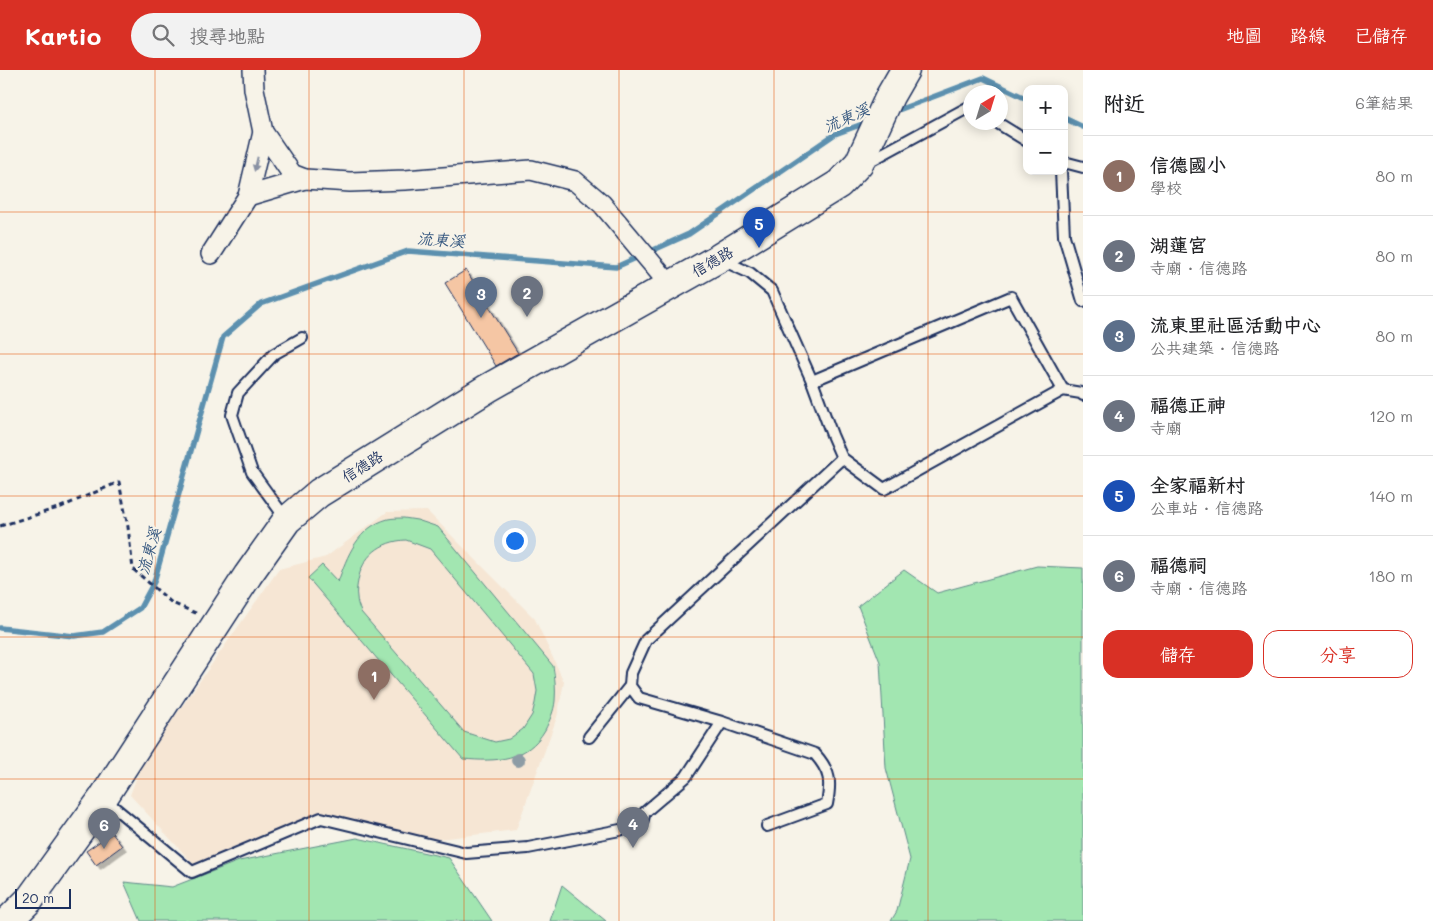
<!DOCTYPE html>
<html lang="zh-TW">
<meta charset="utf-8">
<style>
:root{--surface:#fff;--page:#f2f2f2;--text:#202124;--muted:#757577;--line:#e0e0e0;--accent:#d93025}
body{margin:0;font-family:Mali,"LXGW WenKai TC",sans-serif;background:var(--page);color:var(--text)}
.controls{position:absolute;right:15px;top:15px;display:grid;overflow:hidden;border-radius:10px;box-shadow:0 2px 12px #0003}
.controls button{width:45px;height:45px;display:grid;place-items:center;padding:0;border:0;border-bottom:1px solid var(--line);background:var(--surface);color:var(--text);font:25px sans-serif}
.compass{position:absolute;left:963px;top:15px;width:45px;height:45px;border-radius:50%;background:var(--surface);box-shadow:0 2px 12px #0003;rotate:38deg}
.scale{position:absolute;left:15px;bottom:12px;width:56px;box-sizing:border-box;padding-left:5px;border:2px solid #1b2f5e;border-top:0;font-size:14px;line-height:18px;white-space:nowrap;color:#1b2f5e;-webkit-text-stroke:4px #f7f3e8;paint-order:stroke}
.you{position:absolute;left:514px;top:470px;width:18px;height:18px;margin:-12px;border:4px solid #fff;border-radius:50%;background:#1a73e8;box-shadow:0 0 0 8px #1a73e833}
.badge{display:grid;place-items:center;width:32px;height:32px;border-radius:50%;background:var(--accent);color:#fff;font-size:16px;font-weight:700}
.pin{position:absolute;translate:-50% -41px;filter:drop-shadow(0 1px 2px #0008)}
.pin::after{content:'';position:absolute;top:26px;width:18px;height:15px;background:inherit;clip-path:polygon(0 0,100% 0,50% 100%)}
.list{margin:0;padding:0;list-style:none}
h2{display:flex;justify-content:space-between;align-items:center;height:65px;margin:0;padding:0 20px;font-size:21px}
h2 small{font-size:16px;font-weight:400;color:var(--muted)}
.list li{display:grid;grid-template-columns:32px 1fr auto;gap:15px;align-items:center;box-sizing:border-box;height:80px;padding:0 20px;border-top:1px solid var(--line)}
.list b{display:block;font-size:19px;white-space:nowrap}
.list p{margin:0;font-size:16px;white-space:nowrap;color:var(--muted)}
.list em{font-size:16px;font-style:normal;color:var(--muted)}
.actions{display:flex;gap:10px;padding:15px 20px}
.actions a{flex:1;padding:11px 0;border:1px solid var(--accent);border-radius:15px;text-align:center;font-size:18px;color:var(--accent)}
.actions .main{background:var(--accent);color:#fff}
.icon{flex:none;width:28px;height:28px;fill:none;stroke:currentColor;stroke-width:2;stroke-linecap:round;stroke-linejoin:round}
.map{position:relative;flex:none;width:1083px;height:851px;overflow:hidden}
header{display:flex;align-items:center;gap:30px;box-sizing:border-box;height:70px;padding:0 25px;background:var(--accent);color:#fff}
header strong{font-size:24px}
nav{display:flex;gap:28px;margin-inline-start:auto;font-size:18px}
.search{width:350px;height:45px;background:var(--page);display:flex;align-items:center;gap:12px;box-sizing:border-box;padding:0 18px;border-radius:28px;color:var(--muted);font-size:19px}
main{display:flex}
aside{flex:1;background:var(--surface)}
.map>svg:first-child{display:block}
.built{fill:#f6e6d4}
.green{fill:#a2e6b1;stroke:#5e8a88;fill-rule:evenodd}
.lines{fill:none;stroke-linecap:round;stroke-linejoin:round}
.stream{stroke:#5b90af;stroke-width:5.5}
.building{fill:#f5c6a4;stroke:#1b2f5e;filter:url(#shadow)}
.lane-casing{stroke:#1b2f5e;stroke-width:14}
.street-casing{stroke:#1b2f5e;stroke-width:22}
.secondary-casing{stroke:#1b2f5e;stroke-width:31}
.path{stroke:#1b2f5e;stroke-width:3;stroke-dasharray:5 4;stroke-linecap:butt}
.lane{stroke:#f7f3e8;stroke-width:10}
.street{stroke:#f7f3e8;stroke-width:19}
.secondary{stroke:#f7f3e8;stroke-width:28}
.tree{fill:#8d9ca5}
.oneway{fill:#8991a3}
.grid{fill:none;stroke:#e8590c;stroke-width:1;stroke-opacity:0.55}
.labels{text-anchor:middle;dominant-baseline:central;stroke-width:4.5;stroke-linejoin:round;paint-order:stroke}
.street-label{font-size:15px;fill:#1b2f5e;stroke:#f7f3e8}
.water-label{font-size:16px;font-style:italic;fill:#365880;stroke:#f7f3e8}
</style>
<header>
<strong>Kartio</strong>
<div class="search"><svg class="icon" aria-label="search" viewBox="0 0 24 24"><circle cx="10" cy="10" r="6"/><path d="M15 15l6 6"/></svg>搜尋地點</div>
<nav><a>地圖</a><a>路線</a><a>已儲存</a></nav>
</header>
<main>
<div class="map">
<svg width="1083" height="851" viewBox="0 0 1083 851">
<defs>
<filter id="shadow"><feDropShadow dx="4.5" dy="4.5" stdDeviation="0" flood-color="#0004"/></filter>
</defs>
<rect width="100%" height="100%" fill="#f7f3e8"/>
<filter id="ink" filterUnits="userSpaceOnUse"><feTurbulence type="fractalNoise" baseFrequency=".02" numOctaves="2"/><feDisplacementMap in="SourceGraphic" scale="10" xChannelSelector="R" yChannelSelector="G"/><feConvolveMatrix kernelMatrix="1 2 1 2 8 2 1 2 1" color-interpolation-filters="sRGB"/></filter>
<g filter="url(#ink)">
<!-- built -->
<polygon class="built" points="427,441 535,549 564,612 557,647 516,760 430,770 317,747 198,799 130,725 142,693 279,499 326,487 387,442"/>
<!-- green -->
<g class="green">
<path d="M404,448l13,2 21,7 115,139c2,11 3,23 2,35 -1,10 -5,19 -10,29 -18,31 -49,32 -82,29l-155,-181 14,-13 16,17c9,-26 20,-55 50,-63 5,-1 11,-1 16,-1zM406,470l24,9 104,125 3,17 -2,12 -3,12 -9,14 -14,10 -14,3 -31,-10 -103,-120c-2,-5 -4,-10 -4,-15 -1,-5 0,-11 1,-16 4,-25 23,-40 48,-41z"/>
<polygon points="1037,496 1083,498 1083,851 891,851 897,841 910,789 886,698 880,592 858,536 904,500 937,523"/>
<polygon points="357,768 449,788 492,851 141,851 124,812 172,817 239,791"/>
<polygon points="562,815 606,851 550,851"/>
</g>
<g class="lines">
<!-- stream -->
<g class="stream">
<polyline points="893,42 983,8 1027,29"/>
<polyline points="1064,48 1083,57"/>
<polyline points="0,558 74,566 103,562 140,538 154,512 223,267 261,234 408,181 616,197 689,164 835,64 868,52"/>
</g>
</g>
<!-- building -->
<g class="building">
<polygon points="466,200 518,283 496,296 445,213"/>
<polygon points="112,763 122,776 96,795 86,781"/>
</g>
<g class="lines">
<!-- lane casing -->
<g class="lane-casing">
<g id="lane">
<polyline points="996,52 1027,71"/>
<polyline points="1064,92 1083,97"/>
<polyline points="866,93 969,37 971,38"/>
<polyline points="1061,101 1064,166 1083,231"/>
<path d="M722,190l28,13 22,18 40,90 20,54 10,23 -196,182 -15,33 -1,13 9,12 83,24 93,32c16,18 16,28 12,50l-60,22"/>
<polyline points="812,311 1011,227 1063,320"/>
<polyline points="842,388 884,419 1063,320 1081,323 1083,325"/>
<polyline points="286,449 252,402 232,345 238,323 274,284 302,268"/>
<polyline points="589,667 630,616"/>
<polyline points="104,729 192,802 321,748 466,783 528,778 620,760"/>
<polyline points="641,756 645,742 686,707 722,652"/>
</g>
</g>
<!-- street casing -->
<g class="street-casing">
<g id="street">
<polyline points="253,0 254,19 263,62 292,104 305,109 350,112 405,110 531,100 575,111 602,134 670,215"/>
<polyline points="248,126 305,109"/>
<polyline points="211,184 248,126 263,62"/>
</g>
</g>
<!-- secondary casing -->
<g class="secondary-casing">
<polyline id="secondary" points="8,851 30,829 103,728 248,505 287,450 319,423 488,318 719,188 839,114 859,93 890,26 905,0"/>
</g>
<!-- path -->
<polyline class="path" points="0,456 61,437 119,412 128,457 133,499 172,533 198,544"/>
<!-- lane -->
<use href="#lane" class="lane"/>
<!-- street -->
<use href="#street" class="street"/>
<!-- secondary -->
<use href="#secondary" class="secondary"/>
</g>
<!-- trees -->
<circle class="tree" cx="518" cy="690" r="7"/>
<!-- one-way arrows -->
<defs><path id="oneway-solid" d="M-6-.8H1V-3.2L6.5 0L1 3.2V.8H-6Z" transform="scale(1.25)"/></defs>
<use class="oneway" href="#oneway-solid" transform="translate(256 94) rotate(103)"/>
</g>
<!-- grid -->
<path class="grid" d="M155,0v851M309,0v851M464,0v851M619,0v851M774,0v851M928,0v851M0,142h1083M0,284h1083M0,426h1083M0,567h1083M0,709h1083"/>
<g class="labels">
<!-- street labels -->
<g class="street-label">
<text transform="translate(712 191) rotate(-30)">信德路</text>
<text transform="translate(362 396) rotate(-32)">信德路</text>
</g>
<!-- water labels -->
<g class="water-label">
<text transform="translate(846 47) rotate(-24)">流東溪</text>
<text transform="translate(441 169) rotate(4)">流東溪</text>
<text transform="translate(148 481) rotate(-74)">流東溪</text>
</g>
</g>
</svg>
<div class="controls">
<button>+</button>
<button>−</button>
</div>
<svg class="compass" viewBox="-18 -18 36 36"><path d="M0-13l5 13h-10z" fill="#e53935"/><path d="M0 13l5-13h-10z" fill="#757577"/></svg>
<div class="scale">20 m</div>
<div class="you"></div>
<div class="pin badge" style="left:374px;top:630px;background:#8d6e63">1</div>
<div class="pin badge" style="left:527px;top:247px;background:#6b7280">2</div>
<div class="pin badge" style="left:481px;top:248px;background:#5c6f8a">3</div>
<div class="pin badge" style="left:633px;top:778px;background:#6b7280">4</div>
<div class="pin badge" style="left:759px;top:178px;background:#1a4fb4">5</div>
<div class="pin badge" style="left:104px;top:779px;background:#6b7280">6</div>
</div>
<aside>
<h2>附近<small>6筆結果</small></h2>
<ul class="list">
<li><span class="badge" style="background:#8d6e63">1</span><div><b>信德國小</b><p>學校</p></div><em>80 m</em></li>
<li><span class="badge" style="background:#6b7280">2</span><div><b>湖蓮宮</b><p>寺廟 · 信德路</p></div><em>80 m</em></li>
<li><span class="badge" style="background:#5c6f8a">3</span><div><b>流東里社區活動中心</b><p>公共建築 · 信德路</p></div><em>80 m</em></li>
<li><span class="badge" style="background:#6b7280">4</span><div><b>福德正神</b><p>寺廟</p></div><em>120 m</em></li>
<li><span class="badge" style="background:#1a4fb4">5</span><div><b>全家福新村</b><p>公車站 · 信德路</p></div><em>140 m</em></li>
<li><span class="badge" style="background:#6b7280">6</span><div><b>福德祠</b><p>寺廟 · 信德路</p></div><em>180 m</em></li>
</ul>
<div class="actions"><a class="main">儲存</a><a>分享</a></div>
</aside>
</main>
